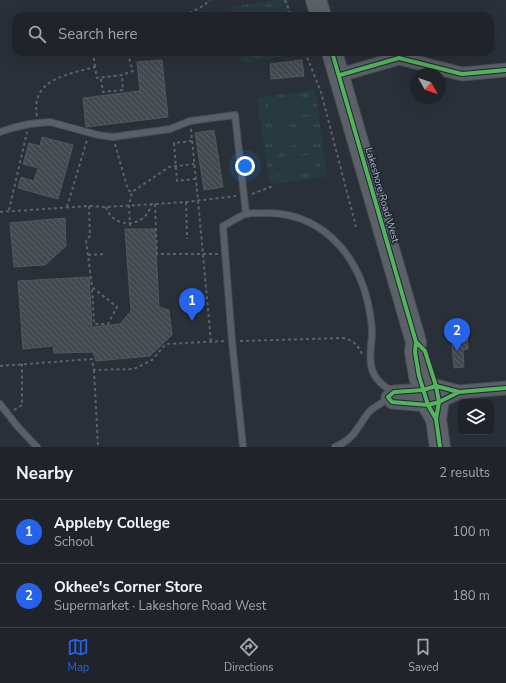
<!DOCTYPE html>
<meta charset="utf-8">
<style>
:root{--surface:#20242a;--page:#2d3036;--text:#f1f3f6;--muted:#a2a4a8;--line:#3d4147;--accent:#2563eb}
body{margin:0;font-family:"Nunito Sans",sans-serif;background:var(--page);color:var(--text)}
.controls{position:absolute;right:12px;bottom:12px;display:grid;overflow:hidden;border-radius:8px;box-shadow:0 4px 16px #0002}
.controls button{width:36px;height:36px;display:grid;place-items:center;padding:0;border:0;border-bottom:1px solid var(--line);background:var(--surface);color:var(--text);font:20px sans-serif}
.compass{position:absolute;left:410px;top:68px;width:36px;height:36px;border-radius:50%;background:var(--surface);box-shadow:0 4px 16px #0002;rotate:130deg}
.you{position:absolute;left:245px;top:166px;width:14px;height:14px;margin:-10px;border:3px solid #fff;border-radius:50%;background:#1a73e8;box-shadow:0 0 0 6px #1a73e833}
.badge{display:grid;place-items:center;width:26px;height:26px;border-radius:50%;background:var(--accent);color:#fff;font-size:13px;font-weight:700}
.pin{position:absolute;translate:-50% -33px;filter:drop-shadow(0 1px 2px #0008)}
.pin::after{content:'';position:absolute;top:21px;width:14px;height:12px;background:inherit;clip-path:polygon(0 0,100% 0,50% 100%)}
.list{margin:0;padding:0;list-style:none}
h2{display:flex;justify-content:space-between;align-items:center;height:52px;margin:0;padding:0 16px;font-size:17px}
h2 small{font-size:13px;font-weight:400;color:var(--muted)}
.list li{display:grid;grid-template-columns:26px 1fr auto;gap:12px;align-items:center;box-sizing:border-box;height:64px;padding:0 16px;border-top:1px solid var(--line)}
.list b{display:block;font-size:15px;white-space:nowrap}
.list p{margin:0;font-size:13px;white-space:nowrap;color:var(--muted)}
.list em{font-size:13px;font-style:normal;color:var(--muted)}
.icon{flex:none;width:22px;height:22px;fill:none;stroke:currentColor;stroke-width:2;stroke-linecap:round;stroke-linejoin:round}
.map{position:relative;flex:none;width:506px;height:447px;overflow:hidden}
.search{position:absolute;background:var(--surface);box-shadow:0 4px 16px #0002;left:12px;right:12px;top:12px;height:44px;display:flex;align-items:center;gap:10px;box-sizing:border-box;padding:0 14px;border-radius:12px;color:var(--muted);font-size:15px}
.sheet{height:180px;background:var(--surface)}
nav{display:flex;justify-content:space-around;align-items:center;box-sizing:border-box;height:56px;border-top:1px solid var(--line);background:var(--surface);font-size:11px;color:var(--muted)}
nav a{display:grid;justify-items:center;gap:2px}
nav .on{color:var(--accent)}
.map>svg:first-child{display:block}
.park{fill:url(#park-tufts)}
.garden{fill:#273a3e}
.building{fill:url(#building-back-hatch);stroke:#52575f}
.lines{fill:none;stroke-linecap:round;stroke-linejoin:round}
.service-casing{stroke:#484c53;stroke-width:8}
.minor-casing{stroke:#484c53;stroke-width:15}
.primary-casing{stroke:#484c55;stroke-width:22}
.path{stroke:#5d636a;stroke-width:2;stroke-dasharray:3 3;stroke-linecap:butt}
.service{stroke:#5a5e66;stroke-width:6}
.minor{stroke:#5a5e66;stroke-width:13}
.primary{stroke:#5c6168;stroke-width:20}
.cycleway-casing{stroke:#1d2633;stroke-width:6}
.cycleway{stroke:#56b35d;stroke-width:4}
.labels{text-anchor:middle;dominant-baseline:central;stroke-width:3;stroke-linejoin:round;paint-order:stroke}
.street-label{font-size:10px;fill:#b4bcc9;stroke:#1d2633}
</style>
<div class="map">
<svg width="506" height="447" viewBox="0 0 506 447">
<defs>
<pattern id="park-tufts" width="24" height="20" patternUnits="userSpaceOnUse"><rect width="24" height="20" fill="#273a3e"/><path d="M3 7l-1-3M5 7V3M7 7l1-3M15 17l-1-3M17 17v-4M19 17l1-3" fill="none" stroke="#445559"/></pattern>
<pattern id="building-back-hatch" width="6" height="6" patternUnits="userSpaceOnUse"><rect width="6" height="6" fill="#444950"/><path d="M-1 5l2 2M0 0l6 6M5-1l2 2" fill="none" stroke="#5d6168"/></pattern>
</defs>
<rect width="100%" height="100%" fill="#2a3038"/>
<!-- park -->
<g class="park">
<polygon points="274,0 288,0 291,16 233,16 231,7"/>
<polygon points="239,52 296,52 294,54 245,63 240,59"/>
<polygon points="315,90 327,173 324,177 273,184 269,181 257,98"/>
</g>
<!-- garden -->
<g class="garden">
<polygon points="279,5 281,16 243,16 242,12"/>
<polygon points="306,97 308,114 271,120 268,102"/>
<polygon points="310,126 312,143 275,148 272,131"/>
<polygon points="314,154 316,172 279,177 276,160"/>
</g>
<!-- building -->
<g class="building">
<polygon points="162,60 168,117 86,127 83,98 140,91 137,62"/>
<polygon points="302,60 304,76 271,79 270,64"/>
<polygon points="214,130 223,187 204,190 195,133"/>
<polygon points="42,137 73,145 58,199 18,188 21,177 34,181 38,168 23,164 29,143 40,146"/>
<polygon points="65,218 66,246 45,265 14,267 10,223"/>
<polygon points="125,229 155,229 159,307 169,310 172,335 150,356 96,361 93,352 54,353 53,346 23,349 18,281 89,277 92,327 120,324 131,311"/>
<polygon points="467,333 468,349 463,350 464,367 454,368 451,334"/>
</g>
<g class="lines">
<!-- service casing -->
<g class="service-casing">
<g id="service">
<polyline points="0,132 12,128 29,124 50,122 98,135 113,137 170,129 190,121 235,115 246,214"/>
<polyline points="0,404 18,427 37,447"/>
<path d="M243,447l-11,-106 -9,-115c7,-3 17,-11 24,-12 5,-1 11,-1 15,-1 57,-2 94,38 106,90 2,10 4,20 4,30 0,12 -4,24 0,36 3,11 12,18 22,23"/>
<path d="M335,447c9,-4 17,-9 22,-18 5,-6 8,-13 13,-18 6,-6 13,-7 18,-14"/>
</g>
</g>
<!-- minor casing -->
<g class="minor-casing">
<g id="minor">
<polyline points="340,75 399,58 462,74 506,70"/>
<polyline points="459,392 439,402 428,405 392,402 388,397 394,392 423,390 436,386 459,392 506,388"/>
</g>
</g>
<!-- primary casing -->
<g class="primary-casing">
<g id="primary">
<polyline points="316,0 321,16"/>
<polyline points="332,52 416,342 415,352 419,376 428,405 436,419"/>
<polyline points="438,406 436,419 440,447"/>
</g>
</g>
<!-- path -->
<g class="path">
<polyline points="285,0 291,16"/>
<polyline points="184,16 203,6 210,0"/>
<polyline points="93,52 95,67"/>
<polyline points="305,52 321,92 356,227"/>
<polyline points="101,79 103,92 123,90 122,75"/>
<path d="M37,116c-7,-37 32,-42 58,-49l2,11 25,-3 11,-4 -6,-19"/>
<polyline points="191,129 199,211 211,342"/>
<polyline points="192,141 174,143 177,181 195,179"/>
<polyline points="115,144 128,190 132,192"/>
<polyline points="252,194 273,186"/>
<polyline points="186,202 187,239"/>
<polyline points="155,204 157,254 218,254"/>
<polyline points="89,206 90,236 86,240 92,287 117,307 108,324 94,324 92,287"/>
<polyline points="67,207 87,140"/>
<path d="M106,207c7,23 41,21 45,-3"/>
<polyline points="9,210 27,132"/>
<polyline points="0,212 89,206 106,207 186,202 236,196"/>
<polyline points="130,226 129,205 132,192 169,167 194,164"/>
<polyline points="88,255 106,254"/>
<path d="M240,341l103,-3c10,2 15,7 19,16"/>
<polyline points="0,366 92,359 94,370 134,369 152,360 166,344 225,341"/>
<polyline points="94,370 98,447"/>
<polyline points="14,410 22,405 22,364"/>
</g>
<!-- service -->
<use href="#service" class="service"/>
<!-- minor -->
<use href="#minor" class="minor"/>
<!-- primary -->
<use href="#primary" class="primary"/>
<!-- cycleway casing -->
<g class="cycleway-casing">
<g id="cycleway">
<polyline points="332,52 416,342 415,352 419,376 428,405 436,419"/>
<polyline points="340,75 399,58 462,74 506,70"/>
<polyline points="416,342 425,351 436,386 439,402 436,419 440,447"/>
<polyline points="459,392 439,402 428,405 392,402 388,397 394,392 423,390 436,386 459,392 506,388"/>
</g>
</g>
<!-- cycleway -->
<use href="#cycleway" class="cycleway"/>
</g>
<g class="labels">
<!-- street labels -->
<g class="street-label">
<text transform="translate(382 195) rotate(74)">Lakeshore Road West</text>
</g>
</g>
</svg>
<div class="controls">
<button><svg class="icon" aria-label="layers" viewBox="0 0 24 24"><path d="M12 4l9 5-9 5-9-5zM3 14l9 5 9-5"/></svg></button>
</div>
<svg class="compass" viewBox="-18 -18 36 36"><path d="M0-13l5 13h-10z" fill="#e53935"/><path d="M0 13l5-13h-10z" fill="#a2a4a8"/></svg>
<div class="you"></div>
<div class="pin badge" style="left:192px;top:321px">1</div>
<div class="pin badge" style="left:457px;top:351px">2</div>
<div class="search"><svg class="icon" aria-label="search" viewBox="0 0 24 24"><circle cx="10" cy="10" r="6"/><path d="M15 15l6 6"/></svg>Search here</div>
</div>
<section class="sheet">
<h2>Nearby<small>2 results</small></h2>
<ul class="list">
<li><span class="badge">1</span><div><b>Appleby College</b><p>School</p></div><em>100 m</em></li>
<li><span class="badge">2</span><div><b>Okhee's Corner Store</b><p>Supermarket · Lakeshore Road West</p></div><em>180 m</em></li>
</ul>
</section>
<nav>
<a class="on"><svg class="icon" aria-label="map" viewBox="0 0 24 24"><path d="M3 6l6-2 6 2 6-2v14l-6 2-6-2-6 2zM9 4v14M15 6v14"/></svg>Map</a>
<a><svg class="icon" aria-label="directions" viewBox="0 0 24 24"><path d="M12 3l9 9-9 9-9-9zM9 14v-3h6M13 9l2 2-2 2"/></svg>Directions</a>
<a><svg class="icon" aria-label="saved" viewBox="0 0 24 24"><path d="M7 4h10v16l-5-4-5 4z"/></svg>Saved</a>
</nav>
